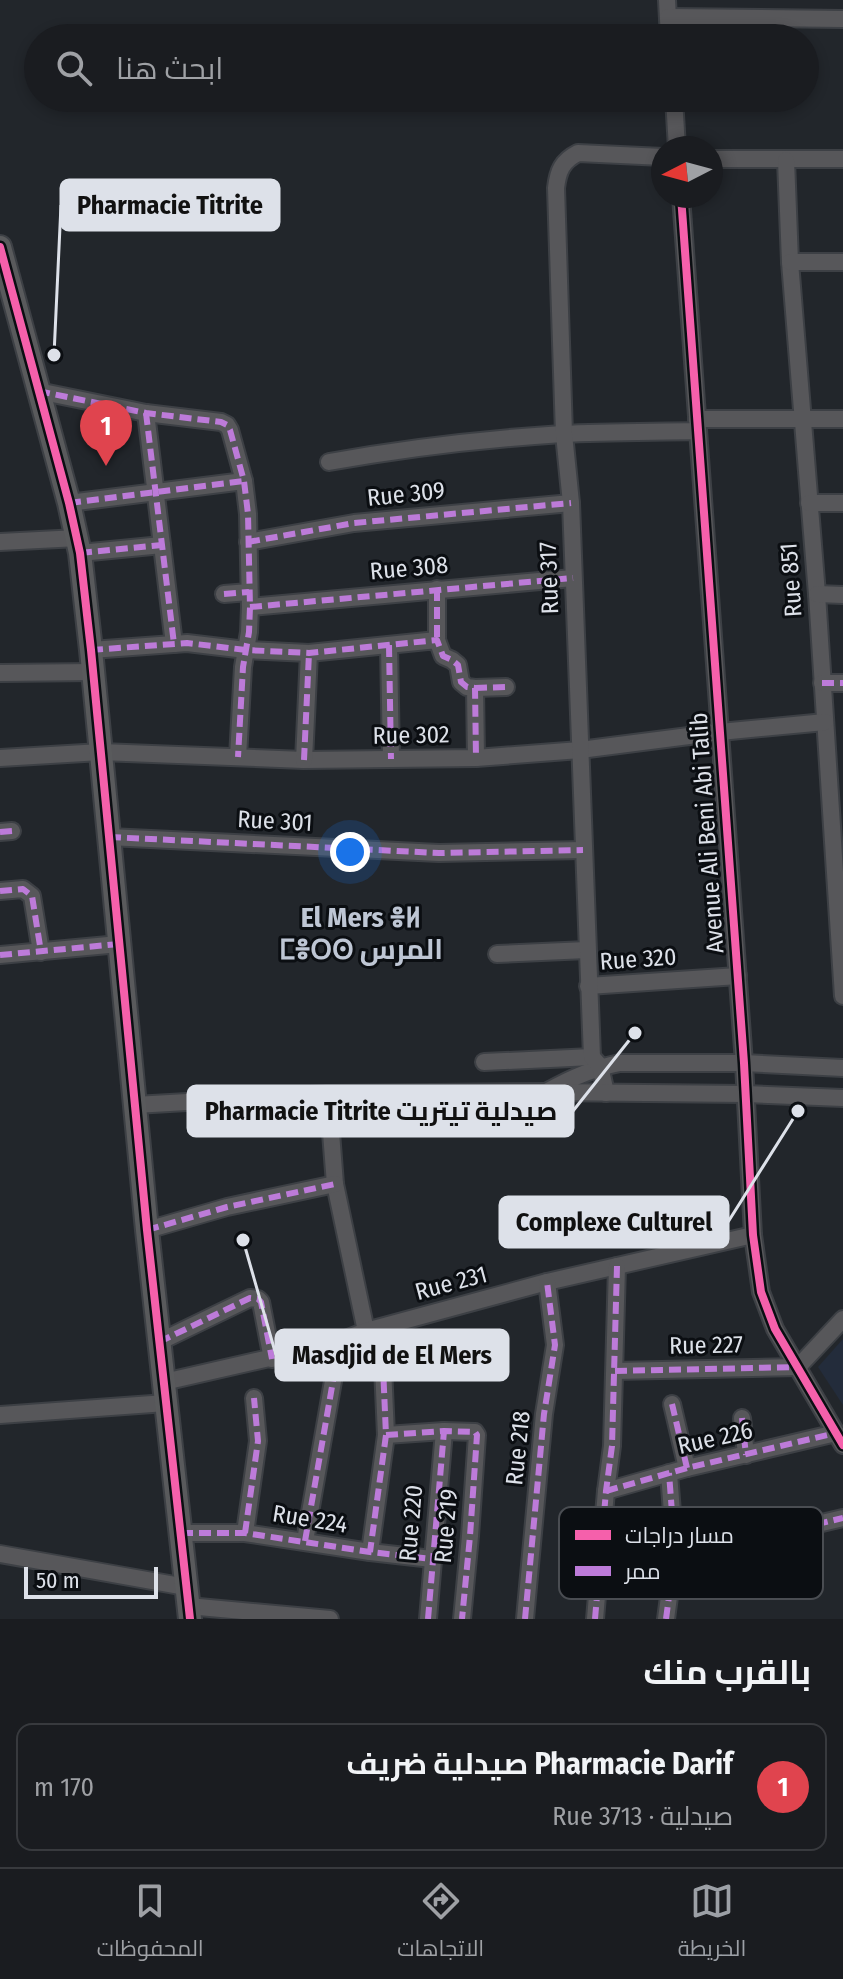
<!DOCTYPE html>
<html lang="ar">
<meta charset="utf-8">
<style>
:root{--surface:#1a1c20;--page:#27292d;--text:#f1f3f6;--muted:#9fa1a5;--line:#383a3e;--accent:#9ca0a6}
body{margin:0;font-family:"Fira Sans Condensed",Cairo,"Noto Sans Tifinagh",sans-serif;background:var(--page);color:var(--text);direction:rtl}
.compass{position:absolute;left:651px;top:136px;width:72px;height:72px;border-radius:50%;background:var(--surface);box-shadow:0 4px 12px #0003;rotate:264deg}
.scale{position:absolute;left:24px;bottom:20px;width:134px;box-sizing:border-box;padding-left:8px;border:4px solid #dde1e9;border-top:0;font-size:22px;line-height:28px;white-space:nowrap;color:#dde1e9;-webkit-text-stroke:6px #0b0e12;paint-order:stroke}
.you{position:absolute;left:350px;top:852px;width:28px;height:28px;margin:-20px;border:6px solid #fff;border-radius:50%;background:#1a73e8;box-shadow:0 0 0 12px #1a73e833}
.badge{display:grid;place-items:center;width:52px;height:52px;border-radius:50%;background:var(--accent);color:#fff;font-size:26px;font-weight:700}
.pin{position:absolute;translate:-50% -66px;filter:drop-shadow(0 2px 4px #0008)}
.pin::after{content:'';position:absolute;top:42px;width:28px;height:24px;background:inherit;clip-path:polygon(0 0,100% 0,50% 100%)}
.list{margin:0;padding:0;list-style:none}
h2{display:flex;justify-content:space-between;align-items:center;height:104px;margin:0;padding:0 32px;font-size:34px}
h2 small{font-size:26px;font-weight:400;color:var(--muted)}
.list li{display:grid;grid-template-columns:52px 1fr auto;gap:24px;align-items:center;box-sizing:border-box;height:128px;margin:0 16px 16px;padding:0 16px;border:2px solid var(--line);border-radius:16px}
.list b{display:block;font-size:30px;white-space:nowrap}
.list p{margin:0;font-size:26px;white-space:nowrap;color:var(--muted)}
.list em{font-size:26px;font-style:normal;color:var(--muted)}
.icon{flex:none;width:44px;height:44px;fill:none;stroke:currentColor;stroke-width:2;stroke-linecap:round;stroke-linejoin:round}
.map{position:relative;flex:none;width:843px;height:1619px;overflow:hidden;direction:ltr}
.search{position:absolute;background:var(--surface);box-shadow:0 4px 12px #0003;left:24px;right:24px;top:24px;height:88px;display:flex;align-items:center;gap:20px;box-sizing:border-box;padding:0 28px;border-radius:44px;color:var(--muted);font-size:30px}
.sheet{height:248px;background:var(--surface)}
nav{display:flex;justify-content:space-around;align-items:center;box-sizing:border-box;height:112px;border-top:2px solid var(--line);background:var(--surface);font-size:22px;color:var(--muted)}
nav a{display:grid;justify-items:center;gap:4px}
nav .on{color:var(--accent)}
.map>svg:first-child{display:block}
.built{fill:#232c3b}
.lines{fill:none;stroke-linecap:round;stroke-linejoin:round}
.street-casing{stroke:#3d4045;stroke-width:20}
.secondary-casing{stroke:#3d4045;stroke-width:26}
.street{stroke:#57575a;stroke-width:16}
.secondary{stroke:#595a5c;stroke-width:22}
.quiet{stroke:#bd7bd9;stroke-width:6;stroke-dasharray:12 6;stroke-linecap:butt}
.cycleway-casing{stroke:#0b0e12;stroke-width:13}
.cycleway{stroke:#f560ab;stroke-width:8}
.labels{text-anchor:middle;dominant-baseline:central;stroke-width:6;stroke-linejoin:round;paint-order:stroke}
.street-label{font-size:24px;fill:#dde1e9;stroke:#0b0e12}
.quarter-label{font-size:28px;font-weight:bold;fill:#bec6d4;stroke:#0b0e12}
.key{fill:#0b0e12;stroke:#4a4d52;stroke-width:2}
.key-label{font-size:22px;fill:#dde1e9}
.leader{fill:none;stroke:#dde1e9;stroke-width:3}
.callout-dot{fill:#dde1e9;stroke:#0b0e12;stroke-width:3}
.callout{fill:#dde1e9;stroke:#dde1e9;stroke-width:3}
.callout-label{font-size:26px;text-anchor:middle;font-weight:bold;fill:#111}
</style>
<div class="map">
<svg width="843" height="1619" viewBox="0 0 843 1619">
<rect width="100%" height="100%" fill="#22262b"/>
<!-- built -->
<polygon class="built" points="843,1339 843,1405 818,1367"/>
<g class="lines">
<!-- street casing -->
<g class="street-casing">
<g id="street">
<polyline points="667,0 669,38"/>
<polyline points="668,17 843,19"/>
<polyline points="674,98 677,148"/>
<polyline points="711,159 843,159"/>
<polyline points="786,160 790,262 817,594 843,996"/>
<polyline points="681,196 744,1063 753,1235 761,1292 775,1329 843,1445"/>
<polyline points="790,262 843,262"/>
<polyline points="38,391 146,413 221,422 227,425 230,430 244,481 248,514 250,607 249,632 243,667 238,757"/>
<polyline points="146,413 174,644"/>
<polyline points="697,419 843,419"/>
<path d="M329,462c77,-14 155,-23 233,-28 45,-2 91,-2 136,-3"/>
<polyline points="69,503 244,481"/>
<polyline points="809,503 843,503"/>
<polyline points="0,542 78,538"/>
<polyline points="248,542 354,523 571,503"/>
<polyline points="80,553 162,545"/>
<polyline points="437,589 437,640"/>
<polyline points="224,594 249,592"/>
<polyline points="817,594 843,595"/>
<polyline points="250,607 573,578"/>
<polyline points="389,645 391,759"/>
<polyline points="91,650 187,643 246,650 309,653 437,640 443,656 452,660 458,665 461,682 467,687 475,688 476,758"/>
<polyline points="0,673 94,672"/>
<polyline points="822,683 843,683"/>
<polyline points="475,688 506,687"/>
<polyline points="0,758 101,752 304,760 476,758 580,750 720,732 825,722"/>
<polyline points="304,760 309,653"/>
<polyline points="0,832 12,831"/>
<polyline points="109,837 439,853 583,850"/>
<polyline points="0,891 23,889 32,896 41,952"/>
<polyline points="497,954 587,950"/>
<polyline points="0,955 119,944"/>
<polyline points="588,986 738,976"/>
<polyline points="484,1062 592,1057"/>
<path d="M548,1091c23,-13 45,-23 72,-28h124l99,5"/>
<path d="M606,1093l-6,-27 -8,-9 -21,-554 -7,-69 -8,-246c2,-17 6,-27 22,-35l85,4"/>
<polyline points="328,1094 335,1184 366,1331 383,1367 386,1435 370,1552"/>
<polyline points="135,1105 328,1094 546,1092 746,1094 843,1098"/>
<polyline points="147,1230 227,1207 335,1184"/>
<polyline points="159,1342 250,1298 258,1299 261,1302 272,1359"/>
<polyline points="615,1371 798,1367 843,1319"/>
<polyline points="164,1382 335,1343 366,1331 547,1282 753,1235"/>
<polyline points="672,1404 687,1468"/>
<polyline points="0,1415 166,1403"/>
<polyline points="742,1418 746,1455"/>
<polyline points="386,1435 444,1431 475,1432 477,1435 470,1536 462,1619"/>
<polyline points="606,1491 687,1468 836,1433"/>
<polyline points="779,1532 792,1579"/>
<polyline points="181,1533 245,1533 370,1552 432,1559"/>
<polyline points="245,1533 258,1441 254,1398"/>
<polyline points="305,1541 333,1381 335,1343"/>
<polyline points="675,1552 699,1551 716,1548 843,1518"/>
<polyline points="0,1554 186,1587"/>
<polyline points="188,1606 330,1619"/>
<polyline points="428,1619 444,1431"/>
<polyline points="525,1619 544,1414 555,1345 547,1282"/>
<polyline points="595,1619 606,1491 612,1446 617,1266"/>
<polyline points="666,1619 675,1552 669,1473"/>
</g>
</g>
<!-- secondary casing -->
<g class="secondary-casing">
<polyline id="secondary" points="0,247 69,503 80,553 91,650 147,1230 190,1619"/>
</g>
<!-- street -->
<use href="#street" class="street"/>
<!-- secondary -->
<use href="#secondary" class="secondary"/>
<!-- quiet -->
<g class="quiet">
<polyline points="38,391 146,413 221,422 227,425 230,430 244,481 248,514 250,607 249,632 243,667 238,757"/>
<polyline points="146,413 174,644"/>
<polyline points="69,503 244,481"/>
<polyline points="248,542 354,523 571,503"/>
<polyline points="80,553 162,545"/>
<polyline points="437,589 437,640"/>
<polyline points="224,594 249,592"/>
<polyline points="250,607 573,578"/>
<polyline points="389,645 391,759"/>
<polyline points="91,650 187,643 246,650 309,653 437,640 443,656 452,660 458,665 461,682 467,687 475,688 476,758"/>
<polyline points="822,683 843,683"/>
<polyline points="475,688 506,687"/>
<polyline points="304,760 309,653"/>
<polyline points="0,832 12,831"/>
<polyline points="109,837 439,853 583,850"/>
<polyline points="0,891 23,889 32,896 41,952"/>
<polyline points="0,955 119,944"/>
<polyline points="147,1230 227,1207 335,1184"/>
<polyline points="366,1331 383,1367 386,1435 370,1552"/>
<polyline points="159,1342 250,1298 258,1299 261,1302 272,1359"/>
<polyline points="615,1371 798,1367"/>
<polyline points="672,1404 687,1468"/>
<polyline points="742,1418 746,1455"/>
<polyline points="386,1435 444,1431 475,1432 477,1435 470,1536 462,1619"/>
<polyline points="606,1491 687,1468 836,1433"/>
<polyline points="779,1532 792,1579"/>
<polyline points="181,1533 245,1533 370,1552 432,1559"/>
<polyline points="245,1533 258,1441 254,1398"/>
<polyline points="305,1541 333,1381 335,1343"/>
<polyline points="675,1552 699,1551 716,1548 843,1518"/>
<polyline points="428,1619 444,1431"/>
<polyline points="525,1619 544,1414 555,1345 547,1282"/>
<polyline points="595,1619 606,1491 612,1446 617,1266"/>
<polyline points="666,1619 675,1552 669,1473"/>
</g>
<!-- cycleway casing -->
<g class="cycleway-casing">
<g id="cycleway">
<polyline points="681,196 744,1063 753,1235 761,1292 775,1329 843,1445"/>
<polyline points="0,247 69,503 80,553 91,650 147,1230 190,1619"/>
</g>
</g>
<!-- cycleway -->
<use href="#cycleway" class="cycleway"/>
</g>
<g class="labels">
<!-- street labels -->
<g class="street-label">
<text transform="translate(406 494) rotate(-6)">Rue 309</text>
<text transform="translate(409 568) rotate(-5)">Rue 308</text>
<text transform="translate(549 578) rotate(-92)">Rue 317</text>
<text transform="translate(791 580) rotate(-94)">Rue 851</text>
<text transform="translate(411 735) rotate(-1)">Rue 302</text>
<text transform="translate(275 821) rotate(3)">Rue 301</text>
<text transform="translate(707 833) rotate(-94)">Avenue Ali Beni Abi Talib</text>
<text transform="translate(638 959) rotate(-4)">Rue 320</text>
<text transform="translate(451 1283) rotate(-15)">Rue 231</text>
<text transform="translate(706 1345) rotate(-1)">Rue 227</text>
<text transform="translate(715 1438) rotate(-13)">Rue 226</text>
<text transform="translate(518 1448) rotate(-84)">Rue 218</text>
<text transform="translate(310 1519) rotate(9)">Rue 224</text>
<text transform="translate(411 1523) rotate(-85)">Rue 220</text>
<text transform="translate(446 1526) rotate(-85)">Rue 219</text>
</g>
<!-- quarter labels -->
<g class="quarter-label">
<text x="361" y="917">El Mers ⴻⵍ<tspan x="361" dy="32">ⵎⴻⵔⵙ المرس</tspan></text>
</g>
</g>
<!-- legend -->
<rect x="559" y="1507" width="264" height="92" rx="12" class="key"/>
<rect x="575" y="1530" width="36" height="10" fill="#f560ab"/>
<rect x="575" y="1566" width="36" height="10" fill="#bd7bd9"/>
<g class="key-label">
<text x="625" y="1543">مسار دراجات</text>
<text x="625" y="1579">ممر</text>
</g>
<!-- callouts -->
<path class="leader" d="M54 355L61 205M635 1033L573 1111M798 1111L728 1222M243 1240L276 1355"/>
<g class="callout-dot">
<circle cx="54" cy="355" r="8"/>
<circle cx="635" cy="1033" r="8"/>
<circle cx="798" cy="1111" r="8"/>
<circle cx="243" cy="1240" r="8"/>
</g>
<g class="callout">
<rect x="61" y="180" width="218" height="50" rx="8"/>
<rect x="188" y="1086" width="385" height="50" rx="8"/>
<rect x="500" y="1197" width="228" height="50" rx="8"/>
<rect x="276" y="1330" width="232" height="50" rx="8"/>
</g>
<g class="callout-label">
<text x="170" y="214">Pharmacie Titrite</text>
<text x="381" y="1120">Pharmacie Titrite صيدلية تيتريت</text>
<text x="614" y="1231">Complexe Culturel</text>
<text x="392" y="1364">Masdjid de El Mers</text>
</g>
</svg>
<svg class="compass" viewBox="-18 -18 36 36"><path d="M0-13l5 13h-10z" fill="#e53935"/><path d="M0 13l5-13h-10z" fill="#9fa1a5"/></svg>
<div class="scale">50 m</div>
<div class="you"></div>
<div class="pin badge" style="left:106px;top:466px;background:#e0444e">1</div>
<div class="search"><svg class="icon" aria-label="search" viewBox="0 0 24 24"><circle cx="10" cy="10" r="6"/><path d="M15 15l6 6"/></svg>ابحث هنا</div>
</div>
<section class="sheet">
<h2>بالقرب منك<small></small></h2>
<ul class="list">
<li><span class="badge" style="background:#e0444e">1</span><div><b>Pharmacie Darif صيدلية ضريف</b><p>صيدلية · Rue 3713</p></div><em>170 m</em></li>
</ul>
</section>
<nav>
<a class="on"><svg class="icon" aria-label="map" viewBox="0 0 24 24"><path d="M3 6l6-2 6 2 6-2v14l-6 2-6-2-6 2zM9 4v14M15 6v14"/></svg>الخريطة</a>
<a><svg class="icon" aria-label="directions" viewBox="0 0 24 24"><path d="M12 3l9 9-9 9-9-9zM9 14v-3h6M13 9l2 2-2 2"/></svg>الاتجاهات</a>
<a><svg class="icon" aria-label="saved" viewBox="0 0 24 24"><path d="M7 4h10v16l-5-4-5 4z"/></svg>المحفوظات</a>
</nav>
